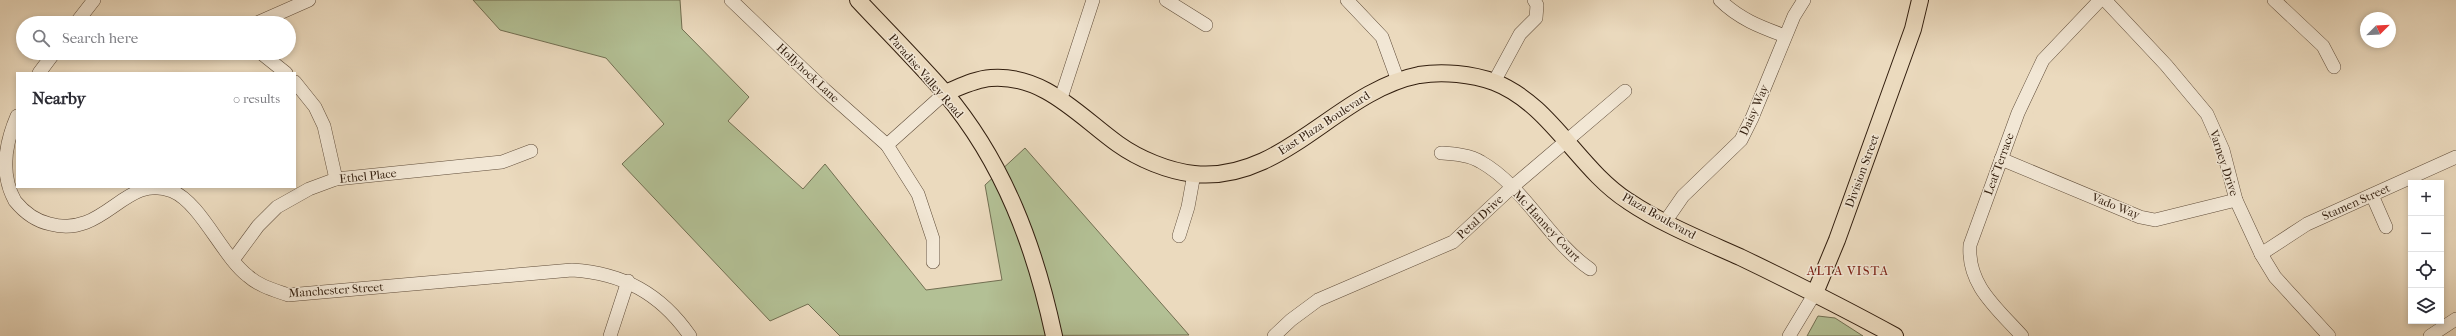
<!DOCTYPE html>
<meta charset="utf-8">
<style>
:root{--surface:#fff;--page:#f2f2f3;--text:#2b2b33;--muted:#7c7c81;--line:#e1e1e2}
body{margin:0;font-family:"IM FELL French Canon",serif;background:var(--page);color:var(--text)}
.controls{position:absolute;right:12px;bottom:12px;display:grid;overflow:hidden;border-radius:0px;box-shadow:0 2px 6px #0003}
.controls button{width:36px;height:36px;display:grid;place-items:center;padding:0;border:0;border-bottom:1px solid var(--line);background:var(--surface);color:var(--text);font:20px sans-serif}
.compass{position:absolute;left:2360px;top:12px;width:36px;height:36px;border-radius:50%;background:var(--surface);box-shadow:0 2px 6px #0003;rotate:66deg}
.list{margin:0;padding:0;list-style:none}
h2{display:flex;justify-content:space-between;align-items:center;height:52px;margin:0;padding:0 16px;font-size:17px}
h2 small{font-size:13px;font-weight:400;color:var(--muted)}
.icon{flex:none;width:22px;height:22px;fill:none;stroke:currentColor;stroke-width:2;stroke-linecap:round;stroke-linejoin:round}
.map{position:relative;flex:none;width:2456px;height:336px;overflow:hidden}
.search{position:absolute;background:var(--surface);box-shadow:0 2px 6px #0003;left:16px;top:16px;width:280px;height:44px;display:flex;align-items:center;gap:10px;box-sizing:border-box;padding:0 14px;border-radius:22px;color:var(--muted);font-size:15px}
.panel{position:absolute;background:var(--surface);box-shadow:0 2px 6px #0003;left:16px;top:72px;width:280px;height:116px;border-radius:0px}
.map>svg:first-child{display:block}
.green{fill:#b3c095;stroke:#726f52}
.lines{fill:none;stroke-linecap:round;stroke-linejoin:round}
.minor-casing{stroke:#604d3a;stroke-width:14}
.major-casing{stroke:#321e0e;stroke-width:18}
.minor{stroke:#f2e7d5;stroke-width:13}
.major{stroke:#ebdabe;stroke-width:16}
.labels{text-anchor:middle;dominant-baseline:central;stroke-width:3;stroke-linejoin:round;paint-order:stroke}
.street-label{font-size:12px;fill:#321e0e;stroke:#f2e7d5}
.neighbourhood-label{font-size:13px;letter-spacing:1px;fill:#7a1f14;stroke:#f2e7d5}
</style>
<div class="map">
<svg width="2456" height="336" viewBox="0 0 2456 336">
<rect width="100%" height="100%" fill="#ebdabe"/>
<filter id="stains"><feTurbulence type="fractalNoise" baseFrequency=".005" numOctaves="4"/><feColorMatrix values="0 0 0 0 .2 0 0 0 0 .09 0 0 0 0 .02 0 0 0 .5 -.17"/></filter>
<radialGradient id="worn" r=".72"><stop offset=".6" stop-color="#630" stop-opacity="0"/><stop offset="1" stop-color="#630" stop-opacity=".3"/></radialGradient>
<!-- green -->
<g class="green">
<polygon points="473,0 680,0 682,29 749,97 728,121 803,189 825,164 926,290 1002,280 985,185 1025,148 1189,335 840,336 808,304 770,321 622,164 664,124 606,58 500,30"/>
<polygon points="1818,316 1835,318 1863,336 1807,336"/>
</g>
<g class="lines">
<!-- minor casing -->
<g class="minor-casing">
<g id="minor">
<polyline points="731,0 825,90 887,145 918,194 933,239 933,262"/>
<polyline points="1166,0 1206,25"/>
<polyline points="1347,0 1382,37 1398,81"/>
<path d="M1720,0c19,19 41,27 65,36"/>
<polyline points="2105,0 2166,65 2207,114 2223,150 2236,200 2261,254 2275,277 2329,336"/>
<polyline points="2274,0 2323,46 2334,67"/>
<polyline points="76,23 94,0"/>
<polyline points="257,23 309,0"/>
<polyline points="261,53 286,73"/>
<polyline points="39,73 54,53"/>
<polyline points="295,82 315,107 324,126 336,179"/>
<polyline points="1494,82 1520,34 1536,18 1537,5 1534,0"/>
<polyline points="1061,98 1093,0"/>
<path d="M17,116c-12,28 -17,58 -2,85 9,11 21,20 35,23 55,15 75,-52 122,-33 29,12 50,65 76,85 11,10 26,14 40,19l284,-25c51,3 89,24 118,66"/>
<polyline points="887,145 945,93"/>
<path d="M1441,153c13,1 29,2 40,9 43,24 68,79 109,107"/>
<polyline points="2001,159 2140,217 2155,220 2236,200"/>
<polyline points="2372,195 2386,227"/>
<polyline points="1665,222 1683,196 1741,140 1752,118 1794,16 1804,0"/>
<polyline points="1179,236 1188,207 1194,174"/>
<polyline points="2261,254 2307,224 2456,157"/>
<polyline points="233,260 258,226 277,207 309,189 336,179 502,162 531,151"/>
<polyline points="610,336 628,281"/>
<polyline points="1274,336 1291,320 1318,300 1453,242 1511,188 1625,91"/>
<polyline points="1789,336 1815,293"/>
<path d="M2022,336c-25,-28 -55,-51 -52,-91l48,-132 25,-53 57,-60"/>
<polyline points="2430,336 2456,319"/>
</g>
</g>
<!-- major casing -->
<g class="major-casing">
<g id="major">
<path d="M858,0c29,31 59,61 87,93 59,70 90,154 109,243"/>
<path d="M945,93c15,-6 30,-14 46,-15 53,-4 88,38 127,66 21,15 50,27 76,30 89,9 143,-83 225,-99 24,-4 53,-1 75,7 57,22 84,87 134,119 34,23 74,39 112,56 52,25 104,51 155,79"/>
<polyline points="1815,293 1837,240 1913,29 1920,0"/>
</g>
</g>
<!-- minor -->
<use href="#minor" class="minor"/>
<!-- major -->
<use href="#major" class="major"/>
</g>
<g class="labels">
<!-- street labels -->
<g class="street-label">
<text transform="translate(808 73) rotate(43)">Hollyhock Lane</text>
<text transform="translate(926 76) rotate(49)">Paradise Valley Road</text>
<text transform="translate(1754 110) rotate(-66)">Daisy Way</text>
<text transform="translate(1324 123) rotate(-33)">East Plaza Boulevard</text>
<text transform="translate(2224 163) rotate(72)">Varney Drive</text>
<text transform="translate(1999 164) rotate(-70)">Leaf Terrace</text>
<text transform="translate(1862 171) rotate(-70)">Division Street</text>
<text transform="translate(368 176) rotate(-6)">Ethel Place</text>
<text transform="translate(2356 202) rotate(-24)">Stamen Street</text>
<text transform="translate(2116 206) rotate(22)">Vado Way</text>
<text transform="translate(1659 216) rotate(29)">Plaza Boulevard</text>
<text transform="translate(1480 217) rotate(-43)">Petal Drive</text>
<text transform="translate(1547 226) rotate(47)">Mc Hanney Court</text>
<text transform="translate(336 290) rotate(-4)">Manchester Street</text>
</g>
<!-- neighbourhood labels -->
<g class="neighbourhood-label">
<text x="1848" y="270">ALTA VISTA</text>
</g>
</g>
<rect width="100%" height="100%" filter="url(#stains)"/>
<rect width="100%" height="100%" fill="url(#worn)"/>
</svg>
<div class="controls">
<button>+</button>
<button>−</button>
<button><svg class="icon" aria-label="locate" viewBox="0 0 24 24"><circle cx="12" cy="12" r="6"/><path d="M12 2v4M12 18v4M2 12h4M18 12h4"/></svg></button>
<button><svg class="icon" aria-label="layers" viewBox="0 0 24 24"><path d="M12 4l9 5-9 5-9-5zM3 14l9 5 9-5"/></svg></button>
</div>
<svg class="compass" viewBox="-18 -18 36 36"><path d="M0-13l5 13h-10z" fill="#e53935"/><path d="M0 13l5-13h-10z" fill="#7c7c81"/></svg>
<div class="search"><svg class="icon" aria-label="search" viewBox="0 0 24 24"><circle cx="10" cy="10" r="6"/><path d="M15 15l6 6"/></svg>Search here</div>
<section class="panel">
<h2>Nearby<small>0 results</small></h2>
<ul class="list">
</ul>
</section>
</div>
